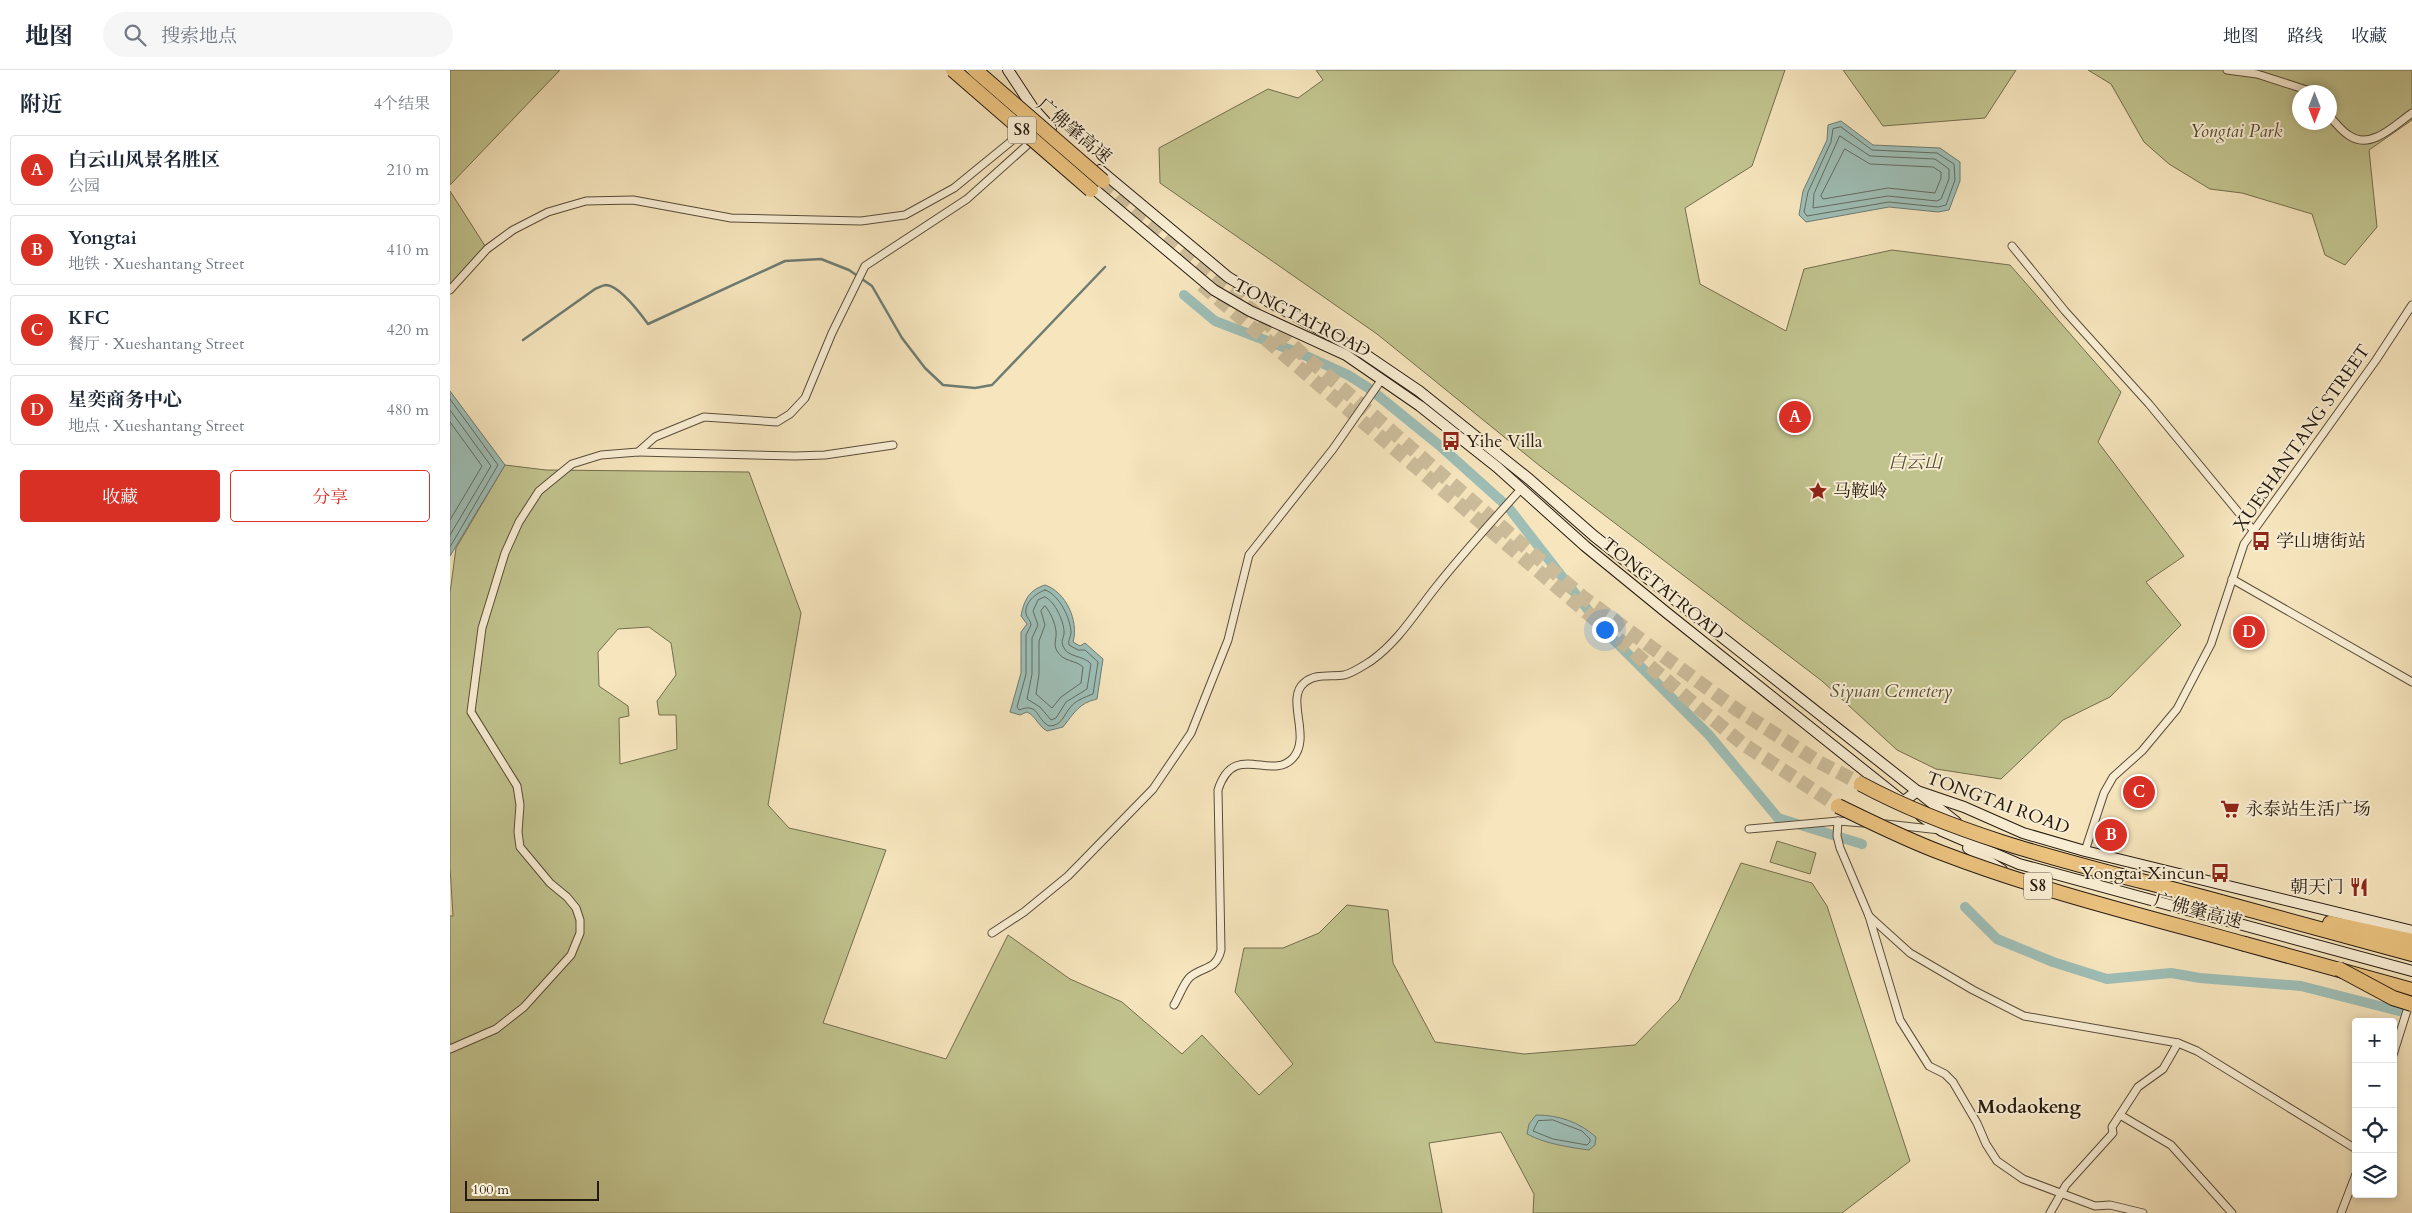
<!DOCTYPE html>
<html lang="zh">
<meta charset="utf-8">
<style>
:root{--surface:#fff;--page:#f6f6f7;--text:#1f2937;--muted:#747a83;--line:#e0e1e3;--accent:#d93025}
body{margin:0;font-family:Cardo,"Noto Serif SC",serif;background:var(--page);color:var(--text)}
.controls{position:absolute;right:15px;bottom:15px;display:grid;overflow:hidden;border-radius:5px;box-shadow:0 2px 8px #0003}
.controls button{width:45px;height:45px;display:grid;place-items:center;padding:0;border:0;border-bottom:1px solid var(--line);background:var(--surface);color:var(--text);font:25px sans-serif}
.compass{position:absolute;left:1842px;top:15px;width:45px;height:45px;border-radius:50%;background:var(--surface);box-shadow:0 2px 8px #0003;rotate:180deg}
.scale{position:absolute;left:15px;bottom:12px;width:134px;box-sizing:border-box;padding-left:5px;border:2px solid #251a0f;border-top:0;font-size:14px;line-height:18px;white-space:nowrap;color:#251a0f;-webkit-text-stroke:4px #f9eed4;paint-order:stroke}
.you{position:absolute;left:1154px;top:559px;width:18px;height:18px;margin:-12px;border:4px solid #fff;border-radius:50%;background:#1a73e8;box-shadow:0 0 0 8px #1a73e833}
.badge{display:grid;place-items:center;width:32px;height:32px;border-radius:50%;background:var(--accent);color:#fff;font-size:16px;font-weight:700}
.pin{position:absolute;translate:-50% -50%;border:2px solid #fff;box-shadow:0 1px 5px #0006}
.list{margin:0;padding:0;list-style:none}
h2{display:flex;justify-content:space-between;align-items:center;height:65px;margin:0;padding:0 20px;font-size:21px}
h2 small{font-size:16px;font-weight:400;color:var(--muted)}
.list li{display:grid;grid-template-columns:32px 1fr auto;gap:15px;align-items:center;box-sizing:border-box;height:70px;margin:0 10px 10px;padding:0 10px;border:1px solid var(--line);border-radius:5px}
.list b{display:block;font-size:19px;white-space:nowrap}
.list p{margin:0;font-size:16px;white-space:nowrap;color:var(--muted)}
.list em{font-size:16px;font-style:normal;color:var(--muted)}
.actions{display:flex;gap:10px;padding:15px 20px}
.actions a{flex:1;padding:11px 0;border:1px solid var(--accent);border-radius:5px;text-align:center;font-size:18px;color:var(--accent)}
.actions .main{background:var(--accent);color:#fff}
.icon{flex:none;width:28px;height:28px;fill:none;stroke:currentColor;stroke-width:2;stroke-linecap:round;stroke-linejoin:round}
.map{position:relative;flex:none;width:1962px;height:1143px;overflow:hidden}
header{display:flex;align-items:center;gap:30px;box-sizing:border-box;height:70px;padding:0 25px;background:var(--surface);border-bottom:1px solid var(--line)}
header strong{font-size:24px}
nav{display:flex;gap:28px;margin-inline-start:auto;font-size:18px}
.search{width:350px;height:45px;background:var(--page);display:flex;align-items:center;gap:12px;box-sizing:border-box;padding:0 18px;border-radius:28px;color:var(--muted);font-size:19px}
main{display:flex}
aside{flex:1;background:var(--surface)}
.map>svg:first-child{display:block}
.green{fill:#c1c38e;stroke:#736e4e;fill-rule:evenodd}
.water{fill:#9ebeb6;stroke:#6e7c73}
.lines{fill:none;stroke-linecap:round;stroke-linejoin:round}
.shore{stroke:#626c62;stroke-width:1}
.stream{stroke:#6e7c73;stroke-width:2.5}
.canal{stroke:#9ebeb6;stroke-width:10}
.highway-tunnel{stroke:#ccbc9a;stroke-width:14;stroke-dasharray:14 7;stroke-linecap:butt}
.street-casing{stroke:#594d3a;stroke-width:9}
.secondary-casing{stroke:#251a0f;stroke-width:12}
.highway-casing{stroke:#251a0f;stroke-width:16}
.street{stroke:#f9eed4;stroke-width:7}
.secondary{stroke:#f9eed4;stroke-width:10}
.highway{stroke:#ebc27e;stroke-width:14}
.highway-bridge-casing{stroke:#251a0f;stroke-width:16;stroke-linecap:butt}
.highway-bridge{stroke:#ebc27e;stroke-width:14}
.labels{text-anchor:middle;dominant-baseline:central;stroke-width:4;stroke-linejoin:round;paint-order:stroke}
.shield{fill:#f9eed4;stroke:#655a4a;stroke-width:1}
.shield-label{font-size:16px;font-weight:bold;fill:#251a0f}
.street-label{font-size:18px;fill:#251a0f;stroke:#f9eed4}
.park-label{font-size:18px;font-style:italic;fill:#544d35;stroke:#f9eed4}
.poi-label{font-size:18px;fill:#251a0f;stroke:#f9eed4;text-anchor:start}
.neighbourhood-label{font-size:19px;font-weight:bold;fill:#251a0f;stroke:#f9eed4}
</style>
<header>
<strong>地图</strong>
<div class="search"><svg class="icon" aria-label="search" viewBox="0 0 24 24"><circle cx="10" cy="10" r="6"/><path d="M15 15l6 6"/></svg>搜索地点</div>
<nav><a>地图</a><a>路线</a><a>收藏</a></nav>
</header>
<main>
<aside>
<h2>附近<small>4个结果</small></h2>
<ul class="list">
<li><span class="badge">A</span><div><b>白云山风景名胜区</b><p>公园</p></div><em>210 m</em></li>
<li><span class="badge">B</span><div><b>Yongtai</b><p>地铁 · Xueshantang Street</p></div><em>410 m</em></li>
<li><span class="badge">C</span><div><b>KFC</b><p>餐厅 · Xueshantang Street</p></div><em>420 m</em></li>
<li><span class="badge">D</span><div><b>星奕商务中心</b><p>地点 · Xueshantang Street</p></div><em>480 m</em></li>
</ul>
<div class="actions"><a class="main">收藏</a><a>分享</a></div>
</aside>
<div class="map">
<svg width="1962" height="1143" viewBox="0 0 1962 1143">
<rect width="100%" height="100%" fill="#f6e5bd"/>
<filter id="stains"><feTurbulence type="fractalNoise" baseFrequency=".004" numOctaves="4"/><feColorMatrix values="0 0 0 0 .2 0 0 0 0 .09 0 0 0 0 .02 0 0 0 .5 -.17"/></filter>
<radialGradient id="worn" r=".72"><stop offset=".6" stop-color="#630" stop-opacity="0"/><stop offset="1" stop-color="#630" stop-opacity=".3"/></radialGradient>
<!-- green -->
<g class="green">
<polygon points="0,0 110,0 0,115"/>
<polygon points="866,0 1335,0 1302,96 1235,138 1250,214 1336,261 1354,199 1442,180 1560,195 1671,322 1648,372 1734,486 1696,512 1731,555 1660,627 1613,650 1551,709 1486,699 1447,680 1372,611 1090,396 927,264 710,113 709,78 818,19 848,28 873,10"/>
<polygon points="1393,0 1566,0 1535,48 1433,56"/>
<path d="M1638,0h324v50l-43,30 8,77 -32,38 -20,-10 -13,-41 -70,-21 -32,-4 -41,-25 -25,-22 -33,-58zM1850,22h30v30h-30z"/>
<polygon points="0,121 37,179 0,220"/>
<path d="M55,395l41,5 203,2 52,141 -33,192 21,23 97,22 -63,173 123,36 62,-124 62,44 52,23 60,52 20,-19 57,60 34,-31 -58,-72 9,-44h39l36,-15 28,-28 41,5 5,53 42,79 89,12 111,-9 44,-45 62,-137 71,20 15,23 83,255 -68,52h-309l1,-19 -33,-62 -72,11 13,70h-992v-297h3l-3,-49v-274l6,-45zM199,557l22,16 5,32 -19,26 2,14h17l1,34 -57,15 -1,-46 10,-2 -1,-10 -29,-20 -1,-34 20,-23z"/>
<polygon points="1327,771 1366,783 1360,804 1320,792"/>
</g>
<!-- water -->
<g class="water">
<polygon points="1391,51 1423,75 1490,78 1510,92 1510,111 1499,140 1488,142 1439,137 1356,152 1349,145 1353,121 1377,70 1378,55"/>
<polygon points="0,321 55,395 0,486"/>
<path d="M595,515c21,7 34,36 28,57l7,4 5,-3 18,16 -6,40c-18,4 -23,14 -34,28l-16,4c-9,-5 -11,-15 -20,-19l-7,3 -10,-3 11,-39v-41l6,-8 -6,-8c3,-16 8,-26 24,-31z"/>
<path d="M1086,1045c23,0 43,7 60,22l-1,8 -6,5c-21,-3 -43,-6 -62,-16l2,-10z"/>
</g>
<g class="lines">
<!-- shore -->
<g class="shore">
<polygon points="1391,57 1422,80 1487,83 1504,94 1505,110 1496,135 1488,137 1439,132 1357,146 1354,142 1358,122 1381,72 1383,59"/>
<polygon points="1390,66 1420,86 1485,89 1499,99 1499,109 1491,129 1487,131 1438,126 1363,138 1364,124"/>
<polygon points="1395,79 1420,94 1483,97 1491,102 1491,108 1485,123 1438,118 1373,129 1371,126"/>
<polyline points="0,329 48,395 0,477"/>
<polyline points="0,340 41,396 0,465"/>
<polyline points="0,352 32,396 0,450"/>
<path d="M595,520c14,4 26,29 26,43 -1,6 -3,7 -2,12l9,5h7l13,12 -5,32c-8,3 -19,7 -24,15 -6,8 -8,17 -20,17 -13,-7 -10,-24 -30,-16l-2,-3 9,-33v-39l5,-10c0,-4 -4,-7 -5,-11 -2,-11 10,-21 19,-24z"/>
<path d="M595,527c10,4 20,26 19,37 -1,5 -3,7 -1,12 4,12 21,9 28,18l-4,25 -21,13 -10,16 -5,2 -11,-13 -13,-8 5,-25v-36l6,-13 -5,-14 5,-11z"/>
<path d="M595,536c5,5 10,17 11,25 1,7 -3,13 1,20 6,11 19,9 26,16l-2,16 -20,14 -9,11 -16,-14 3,-20v-33l6,-16 -4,-14z"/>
<polygon points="1103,1050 1132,1061 1140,1069 1140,1072 1137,1075 1103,1069 1083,1061 1088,1051"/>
</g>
<!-- stream -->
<path class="stream" d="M73,270l72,-51c3,-1 8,-4 11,-4 14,1 34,28 42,39l137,-63 36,-2 28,11 23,16 30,52 23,30 18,17 32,3 17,-3 113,-118"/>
<!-- canal -->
<g class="canal">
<polyline points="734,225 765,251 854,285 898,305 920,319 989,375 1058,437 1152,558 1259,665 1328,748 1412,774"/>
<polyline points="1515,837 1547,869 1603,892 1657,909 1721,903 1750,908 1851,916 1949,941"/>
</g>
<!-- highway-tunnel -->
<g class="highway-tunnel">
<polyline points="653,111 1134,528 1286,639 1369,692 1411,714"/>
<polyline points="752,215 1248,637 1293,674 1388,736"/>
</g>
<!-- street casing -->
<g class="street-casing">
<g id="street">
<polyline points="1777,0 1807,4 1863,22"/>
<path d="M1880,47c6,6 12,15 20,19 21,14 45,-11 62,-23"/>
<polyline points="1562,176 1615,241 1699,334 1803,460"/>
<polyline points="0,220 37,179 63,160 98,142 136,131 183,130 281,148 411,151 455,145 504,118 575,60"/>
<polyline points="188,382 345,386 375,385 443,375"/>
<polyline points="1782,509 1962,612"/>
<polyline points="1388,751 1387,766 1390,778 1419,846 1450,950 1479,996 1495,1004 1503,1012 1527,1053 1536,1074 1547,1091 1573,1109 1645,1136 1660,1135 1693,1143"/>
<polyline points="1436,754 1490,760"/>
<polyline points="1299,759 1388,751 1413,753"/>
<polyline points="1635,781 1654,723 1663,707 1692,681 1727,639 1761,574 1794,474 1926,290 1962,235"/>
<polyline points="1419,846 1460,883 1523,920 1574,946 1728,973 1747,981 1906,1079"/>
<polyline points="542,863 574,842 618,806 703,719 741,663 778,570 799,485 883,379 932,309"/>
<path d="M724,935c5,-8 9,-21 16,-28 13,-11 26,-6 31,-27l-3,-160c16,-50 53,-8 75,-32 19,-21 -8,-59 11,-75 11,-10 27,-6 40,-8 9,-2 20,-10 27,-14 27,-19 45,-49 65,-74 27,-34 56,-66 85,-98"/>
<polyline points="0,979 46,959 74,937 121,885 130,863 130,850 126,838 117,827 100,813 70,777 68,762 70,735 67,716 21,642 32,558 55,483 69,452 89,421 122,394 151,385 188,382 205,367 254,347 327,352 340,344 355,328 382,263 415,196 517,129 584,69"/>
<polyline points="1943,985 1960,931"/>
<polyline points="1670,1045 1721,1075 1782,1143"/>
<polyline points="1600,1143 1616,1115 1663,1063 1662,1057 1688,1017 1713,999 1728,973"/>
<polyline points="1891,1143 1906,1104"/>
</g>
</g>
<!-- secondary casing -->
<g class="secondary-casing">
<g id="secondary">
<polyline points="558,0 583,38 601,58"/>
<polyline points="650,100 778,207 819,232 913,283 969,321 1079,409 1144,466 1467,721 1514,737 1573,763 1635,781 1962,861"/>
<polyline points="638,114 764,220 800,241 896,285 970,336 1047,397 1135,476 1217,543 1450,729"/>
<polyline points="1453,732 1467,721 1506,752"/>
<polyline points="1471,746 1492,761 1569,794 1962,901"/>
<polyline points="1518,778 1552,800"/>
</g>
</g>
<!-- highway casing -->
<g class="highway-casing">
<g id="highway">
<polyline points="1771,832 1962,884"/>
<polyline points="1880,853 1962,871"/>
<polyline points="1795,874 1962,920"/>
</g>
</g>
<!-- street -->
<use href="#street" class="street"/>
<!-- secondary -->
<use href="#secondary" class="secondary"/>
<!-- highway -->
<use href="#highway" class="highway"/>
<!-- highway-bridge casing -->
<g class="highway-bridge-casing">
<g id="highway-bridge">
<polyline points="503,0 641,120"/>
<polyline points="525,0 653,111"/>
<path d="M1411,714c112,60 239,85 360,118"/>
<path d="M1388,736c35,17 69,34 104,47 99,38 202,63 303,91"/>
<polyline points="1889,899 1943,928 1962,934"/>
</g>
</g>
<!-- highway-bridge -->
<use href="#highway-bridge" class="highway-bridge"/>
</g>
<!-- icons -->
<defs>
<g id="bus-bare" transform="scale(1.5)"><path d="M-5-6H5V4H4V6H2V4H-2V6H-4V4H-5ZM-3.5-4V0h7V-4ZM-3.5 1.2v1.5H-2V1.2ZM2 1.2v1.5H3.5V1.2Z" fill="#8f2418" stroke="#f9eed4" stroke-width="2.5" paint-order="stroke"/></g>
<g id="sight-bare" transform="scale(1.5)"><path d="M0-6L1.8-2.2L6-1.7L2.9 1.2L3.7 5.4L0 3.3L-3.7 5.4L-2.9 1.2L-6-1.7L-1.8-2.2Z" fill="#8f2418" stroke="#f9eed4" stroke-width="2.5" paint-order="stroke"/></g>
<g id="supermarket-bare" transform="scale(1.5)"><path d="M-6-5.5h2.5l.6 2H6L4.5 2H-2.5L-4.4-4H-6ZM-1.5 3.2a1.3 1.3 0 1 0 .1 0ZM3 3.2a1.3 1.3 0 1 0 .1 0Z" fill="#8f2418" stroke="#f9eed4" stroke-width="2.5" paint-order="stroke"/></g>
<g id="restaurant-bare" transform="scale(1.5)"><path d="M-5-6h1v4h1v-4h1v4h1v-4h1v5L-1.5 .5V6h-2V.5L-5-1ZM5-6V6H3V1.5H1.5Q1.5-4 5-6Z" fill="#8f2418" stroke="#f9eed4" stroke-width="2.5" paint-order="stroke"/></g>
</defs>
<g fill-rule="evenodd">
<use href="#bus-bare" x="1001" y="371"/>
<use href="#sight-bare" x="1368" y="421"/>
<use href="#bus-bare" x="1811" y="471"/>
<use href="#supermarket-bare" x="1780" y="739"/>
<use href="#bus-bare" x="1770" y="803"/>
<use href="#restaurant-bare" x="1909" y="817"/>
</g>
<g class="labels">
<!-- shield labels -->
<g class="shield">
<rect x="558" y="46.5" width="28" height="27" rx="4"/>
<rect x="1574" y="802.5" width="28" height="27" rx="4"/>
</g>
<g class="shield-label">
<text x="572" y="60">S8</text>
<text x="1588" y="816">S8</text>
</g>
<!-- street labels -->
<g class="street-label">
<text transform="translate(624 61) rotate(40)">广佛肇高速</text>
<text transform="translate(852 248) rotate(27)">TONGTAI ROAD</text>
<text transform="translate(1852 368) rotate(-55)">XUESHANTANG STREET</text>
<text transform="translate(1213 519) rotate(39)">TONGTAI ROAD</text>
<text transform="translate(1548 733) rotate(20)">TONGTAI ROAD</text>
<text transform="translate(1748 841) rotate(15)">广佛肇高速</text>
</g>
<!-- park labels -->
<g class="park-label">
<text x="1786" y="61">Yongtai Park</text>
<text x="1465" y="392">白云山</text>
<text x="1441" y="621">Siyuan Cemetery</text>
</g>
<!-- poi labels -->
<g class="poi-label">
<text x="1016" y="371">Yihe Villa</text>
<text x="1383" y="421">马鞍岭</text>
<text x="1826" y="471">学山塘街站</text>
<text x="1795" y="739">永泰站生活广场</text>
<text x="1755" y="803" text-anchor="end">Yongtai Xincun</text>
<text x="1894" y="817" text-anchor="end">朝天门</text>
</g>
<!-- neighbourhood labels -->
<g class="neighbourhood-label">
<text x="1579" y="1037">Modaokeng</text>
</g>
</g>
<rect width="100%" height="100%" filter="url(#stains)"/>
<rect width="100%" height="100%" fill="url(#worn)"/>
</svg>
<div class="controls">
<button>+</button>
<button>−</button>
<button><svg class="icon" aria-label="locate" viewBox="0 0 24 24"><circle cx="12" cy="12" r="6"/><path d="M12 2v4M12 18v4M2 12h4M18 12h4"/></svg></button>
<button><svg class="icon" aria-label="layers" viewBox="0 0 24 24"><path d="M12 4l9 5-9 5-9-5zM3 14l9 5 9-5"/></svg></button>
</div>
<svg class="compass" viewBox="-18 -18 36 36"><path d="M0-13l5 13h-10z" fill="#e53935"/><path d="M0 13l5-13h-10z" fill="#747a83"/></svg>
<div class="scale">100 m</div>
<div class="you"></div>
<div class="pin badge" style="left:1345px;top:347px">A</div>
<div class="pin badge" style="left:1661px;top:765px">B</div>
<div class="pin badge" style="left:1689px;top:722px">C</div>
<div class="pin badge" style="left:1799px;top:562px">D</div>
</div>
</main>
